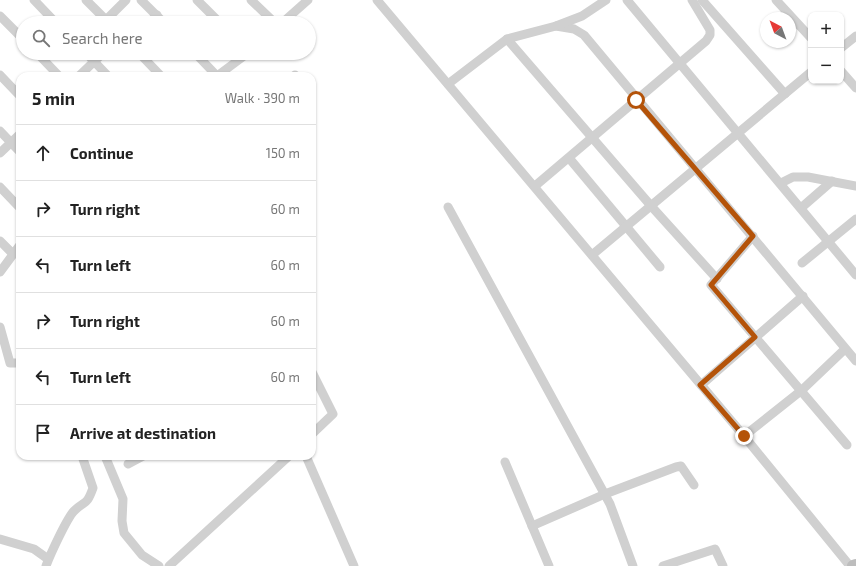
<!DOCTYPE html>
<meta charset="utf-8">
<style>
:root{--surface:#fff;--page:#f2f2f2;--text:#222;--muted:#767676;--line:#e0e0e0}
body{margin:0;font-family:"Exo 2",sans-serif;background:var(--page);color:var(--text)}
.controls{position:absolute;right:12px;top:12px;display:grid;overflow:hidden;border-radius:8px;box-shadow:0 1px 3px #0004}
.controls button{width:36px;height:36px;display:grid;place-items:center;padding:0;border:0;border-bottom:1px solid var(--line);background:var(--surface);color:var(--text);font:20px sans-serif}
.compass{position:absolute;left:760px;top:12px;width:36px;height:36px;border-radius:50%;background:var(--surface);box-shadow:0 1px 3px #0004;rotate:319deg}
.stop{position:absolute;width:12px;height:12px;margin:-9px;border:3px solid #b45309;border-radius:50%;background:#fff}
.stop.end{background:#b45309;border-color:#fff;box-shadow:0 1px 4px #0008}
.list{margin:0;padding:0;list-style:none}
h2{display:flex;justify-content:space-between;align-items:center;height:52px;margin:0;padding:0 16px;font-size:17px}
h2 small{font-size:13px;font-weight:400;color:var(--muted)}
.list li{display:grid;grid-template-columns:26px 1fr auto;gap:12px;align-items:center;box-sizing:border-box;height:56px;padding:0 16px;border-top:1px solid var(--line)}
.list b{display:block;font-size:15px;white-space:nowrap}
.list em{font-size:13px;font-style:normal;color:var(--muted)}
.icon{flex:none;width:22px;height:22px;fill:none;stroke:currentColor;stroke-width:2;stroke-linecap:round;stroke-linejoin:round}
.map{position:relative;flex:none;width:856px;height:566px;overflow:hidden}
.search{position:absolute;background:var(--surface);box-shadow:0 1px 3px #0004;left:16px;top:16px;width:300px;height:44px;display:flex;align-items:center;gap:10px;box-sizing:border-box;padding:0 14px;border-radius:22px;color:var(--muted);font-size:15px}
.panel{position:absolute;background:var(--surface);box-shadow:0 1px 3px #0004;left:16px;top:72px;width:300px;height:388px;border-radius:12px}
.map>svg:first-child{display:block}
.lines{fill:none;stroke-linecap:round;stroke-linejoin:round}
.minor{stroke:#d0d0d0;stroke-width:9}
.secondary{stroke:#bdbdbd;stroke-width:12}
.route{stroke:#b45309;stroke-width:5}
</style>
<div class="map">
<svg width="856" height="566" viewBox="0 0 856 566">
<rect width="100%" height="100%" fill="#fff"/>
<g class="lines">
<!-- minor -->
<g class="minor">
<polyline points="34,0 56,23"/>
<polyline points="86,0 109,23"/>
<polyline points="141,0 164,23"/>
<polyline points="197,0 220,23"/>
<polyline points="251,0 275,23"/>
<polyline points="377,0 744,436 850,566"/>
<polyline points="627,0 856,275"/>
<polyline points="702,0 785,94"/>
<polyline points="776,0 811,38"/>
<polyline points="0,16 23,39"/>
<polyline points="106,20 126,0"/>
<polyline points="149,23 157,15"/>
<polyline points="282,23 308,0"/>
<polyline points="556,26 574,29 584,35 856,361"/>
<polyline points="507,39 652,207 717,279"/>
<polyline points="841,48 856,36"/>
<polyline points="37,53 59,76"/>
<polyline points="86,53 108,76"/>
<polyline points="139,53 161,76"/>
<polyline points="195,53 217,76"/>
<polyline points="841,71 856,88"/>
<polyline points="0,75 20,96"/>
<polyline points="79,76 103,53"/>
<polyline points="217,76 248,53"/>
<polyline points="294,76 295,75"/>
<polyline points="448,84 507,39 556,26 582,16 606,0"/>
<polyline points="0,131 20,152"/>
<polyline points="0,153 20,134"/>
<polyline points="569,158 660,267"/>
<polyline points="781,183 793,177 808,177 856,186"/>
<polyline points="535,186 706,41 710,35 710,30 692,0"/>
<polyline points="0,187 20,208"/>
<polyline points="448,207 610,504 633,566"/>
<polyline points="801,208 832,181"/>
<polyline points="753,236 711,285 847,445"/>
<polyline points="0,241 13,254"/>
<polyline points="592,255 811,72"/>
<polyline points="802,263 856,219"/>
<polyline points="0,272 20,245"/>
<polyline points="0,327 10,363 20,363"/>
<polyline points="312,372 333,414 312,434"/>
<polyline points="701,385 803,296"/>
<polyline points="744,436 802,390 845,349"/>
<polyline points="105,456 123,499 122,521 124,533 142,555 159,566"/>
<polyline points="306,456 354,566"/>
<polyline points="505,462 549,566"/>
<polyline points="128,464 143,456"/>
<polyline points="532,526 605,494 676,467 681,466 694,485"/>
<polyline points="0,539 34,549 48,559"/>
<path d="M46,566c4,-11 21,-48 28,-55 12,-12 12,-4 19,-23l-11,-32"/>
<polyline points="169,566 289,456"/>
<polyline points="663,566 715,549 723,566"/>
</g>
<!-- secondary -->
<polyline class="secondary" points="853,566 856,565"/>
</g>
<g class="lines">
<!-- route -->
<polyline class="route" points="636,100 753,236 711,285 755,337 700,385 744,436"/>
</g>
</svg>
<div class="controls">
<button>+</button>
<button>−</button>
</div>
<svg class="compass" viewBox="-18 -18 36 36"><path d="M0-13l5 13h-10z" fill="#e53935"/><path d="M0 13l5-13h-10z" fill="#767676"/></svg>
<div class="stop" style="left:636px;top:100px"></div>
<div class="stop end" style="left:744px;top:436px"></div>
<div class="search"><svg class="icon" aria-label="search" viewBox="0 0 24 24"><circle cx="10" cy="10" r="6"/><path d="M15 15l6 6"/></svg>Search here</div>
<section class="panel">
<h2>5 min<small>Walk · 390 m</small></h2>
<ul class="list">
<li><svg class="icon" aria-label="ahead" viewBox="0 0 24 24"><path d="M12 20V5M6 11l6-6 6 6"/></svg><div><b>Continue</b></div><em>150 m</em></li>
<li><svg class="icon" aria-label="right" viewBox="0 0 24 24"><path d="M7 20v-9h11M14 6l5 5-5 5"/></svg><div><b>Turn right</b></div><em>60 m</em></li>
<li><svg class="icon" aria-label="left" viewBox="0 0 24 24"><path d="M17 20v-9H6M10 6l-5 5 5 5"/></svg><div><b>Turn left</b></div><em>60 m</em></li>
<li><svg class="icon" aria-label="right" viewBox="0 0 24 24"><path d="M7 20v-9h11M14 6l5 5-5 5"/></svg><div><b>Turn right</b></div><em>60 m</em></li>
<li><svg class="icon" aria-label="left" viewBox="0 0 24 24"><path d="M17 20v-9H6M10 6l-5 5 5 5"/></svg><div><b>Turn left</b></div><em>60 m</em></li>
<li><svg class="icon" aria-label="arrive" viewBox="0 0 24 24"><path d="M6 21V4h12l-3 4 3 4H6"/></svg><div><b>Arrive at destination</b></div></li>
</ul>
</section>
</div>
